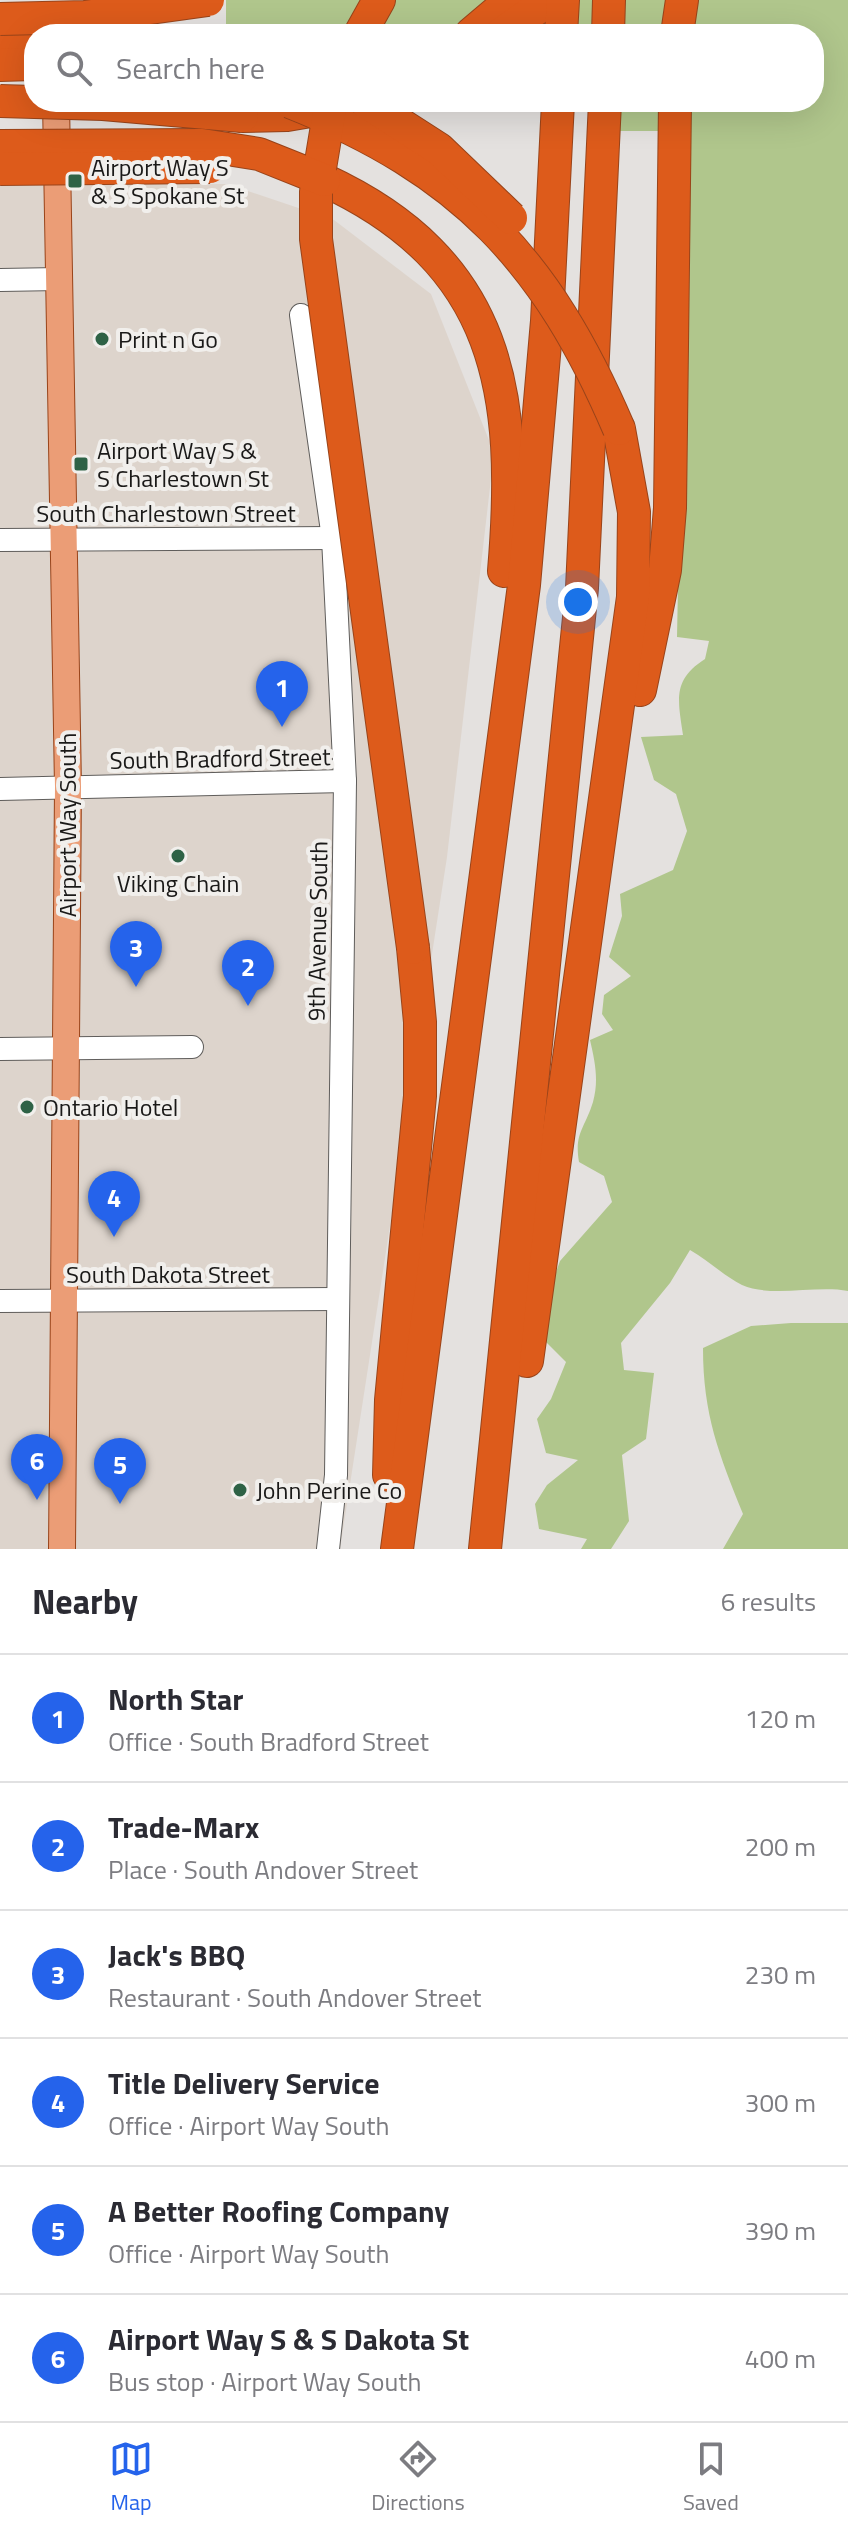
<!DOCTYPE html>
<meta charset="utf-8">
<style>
:root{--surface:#fff;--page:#f2f2f3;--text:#2b2b33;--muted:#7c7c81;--line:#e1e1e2;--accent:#2563eb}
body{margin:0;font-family:"Titillium Web",sans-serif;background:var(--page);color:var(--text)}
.you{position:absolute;left:578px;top:602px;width:28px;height:28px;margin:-20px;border:6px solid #fff;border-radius:50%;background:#1a73e8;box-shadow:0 0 0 12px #1a73e833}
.badge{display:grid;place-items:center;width:52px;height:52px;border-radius:50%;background:var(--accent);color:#fff;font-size:26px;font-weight:700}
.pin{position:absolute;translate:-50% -66px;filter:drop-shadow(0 2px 4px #0008)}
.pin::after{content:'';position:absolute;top:42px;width:28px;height:24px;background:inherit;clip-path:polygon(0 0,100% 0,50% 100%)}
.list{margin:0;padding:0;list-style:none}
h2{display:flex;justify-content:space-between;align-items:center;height:104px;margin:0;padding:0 32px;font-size:34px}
h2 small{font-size:26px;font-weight:400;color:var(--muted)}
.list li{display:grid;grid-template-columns:52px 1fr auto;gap:24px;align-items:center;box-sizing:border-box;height:128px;padding:0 32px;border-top:2px solid var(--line)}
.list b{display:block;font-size:30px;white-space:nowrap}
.list p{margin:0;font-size:26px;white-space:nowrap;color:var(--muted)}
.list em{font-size:26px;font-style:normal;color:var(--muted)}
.icon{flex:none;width:44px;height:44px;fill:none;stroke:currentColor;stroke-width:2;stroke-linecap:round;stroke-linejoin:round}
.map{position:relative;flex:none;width:848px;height:1549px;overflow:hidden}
.search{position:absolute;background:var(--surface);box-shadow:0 8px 32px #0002;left:24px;right:24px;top:24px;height:88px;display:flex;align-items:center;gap:20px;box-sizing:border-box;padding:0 28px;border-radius:32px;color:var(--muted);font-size:30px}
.sheet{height:872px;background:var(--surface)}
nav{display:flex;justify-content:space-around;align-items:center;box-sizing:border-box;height:112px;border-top:2px solid var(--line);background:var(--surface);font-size:22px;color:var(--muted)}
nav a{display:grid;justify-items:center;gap:4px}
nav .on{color:var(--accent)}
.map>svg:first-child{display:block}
.built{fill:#ddd4cc}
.green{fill:#b0c68c}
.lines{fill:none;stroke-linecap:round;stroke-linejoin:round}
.minor-casing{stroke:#5f5d5b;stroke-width:24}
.major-casing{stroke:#99441a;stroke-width:28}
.highway-casing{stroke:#99441a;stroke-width:34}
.minor{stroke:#fff;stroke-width:22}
.major{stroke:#eb9d76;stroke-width:26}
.highway{stroke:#dd5b1b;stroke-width:32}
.highway-bridge-casing{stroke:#99441a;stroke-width:34;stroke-linecap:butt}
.highway-bridge{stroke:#dd5b1b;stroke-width:32}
.poi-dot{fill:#2e6246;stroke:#f1efec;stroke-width:3}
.labels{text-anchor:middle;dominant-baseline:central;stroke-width:8;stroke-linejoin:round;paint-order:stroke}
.poi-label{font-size:24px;fill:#1a1918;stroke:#f1efec;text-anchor:start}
.street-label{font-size:24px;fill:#1a1918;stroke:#f1efec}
</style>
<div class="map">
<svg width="848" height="1549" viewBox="0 0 848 1549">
<rect width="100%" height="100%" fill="#e4e1df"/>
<!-- built -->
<polygon class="built" points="227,184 334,220 431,294 494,453 447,857 340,1549 0,1549 0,185"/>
<!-- green -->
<g class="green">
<path d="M226,0h622v1291c-32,-6 -77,7 -106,-6 -18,-9 -34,-25 -52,-35l-20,33 -49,60 3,27 30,3 -8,66 -24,16 7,66 -18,28h-30l6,-10 -48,-10 -4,-25 12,-19 31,-25 -32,-7 -9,-34 14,-20 15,-37 -20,-20 1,-45 13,-36 52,-59 -8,-26 -25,-14c-5,-29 6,-34 14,-60 6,-22 2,-40 -3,-62l23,-10 -11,-16 2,-19 27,-19 -22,-19 13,-41 -2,-22 53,-24 14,-39 -11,-37 -22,-14 -13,-43 42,-2c-5,-35 -11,-55 22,-76l4,-18 -32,-4 10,-506h-82l2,-29h207v-68h-204v-9l-106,-2 -17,11h-261z"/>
<path d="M791,1323h57v226h-125l20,-35c-24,-60 -40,-99 -40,-166l48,-22z"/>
</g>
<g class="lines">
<!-- minor casing -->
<g class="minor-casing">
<g id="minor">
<polyline points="0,280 59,279"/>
<polyline points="301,315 333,538 345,781 336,1475 328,1549"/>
<polyline points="0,540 333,538"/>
<polyline points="0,789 345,781"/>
<polyline points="0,1049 192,1047"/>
<polyline points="0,1301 336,1299"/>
</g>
</g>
<!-- major casing -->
<g class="major-casing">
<polyline id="major" points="56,102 68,787 62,1549"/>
</g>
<!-- highway casing -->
<g class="highway-casing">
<g id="highway">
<polyline points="360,34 379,0"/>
<polyline points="471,34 511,0"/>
<polyline points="501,34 549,0"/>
<polyline points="561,34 563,0"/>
<polyline points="608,34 609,0"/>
<polyline points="677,34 682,0"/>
<polyline points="0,40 34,40"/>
<polyline points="0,65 34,64"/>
<polyline points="242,116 287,115 363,102"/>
<path d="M324,180c177,82 195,213 180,391"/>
<polyline points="640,690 665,570 670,508 675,102"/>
<polyline points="527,1361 633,597 634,512 619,429"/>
<polyline points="389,1475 391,1400 420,1096 420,1022 413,948"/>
<polyline points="397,1549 524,585 547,321 558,102"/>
<polyline points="485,1549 582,588 605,102"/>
</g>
</g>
<!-- minor -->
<use href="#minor" class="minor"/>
<!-- major -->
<use href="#major" class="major"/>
<!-- highway -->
<use href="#highway" class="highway"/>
<!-- highway-bridge casing -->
<g class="highway-bridge-casing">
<g id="highway-bridge">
<polyline points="0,19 85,17 208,0"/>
<polyline points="0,101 103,104 242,116"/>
<path d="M290,102c172,68 257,158 329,327"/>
<polyline points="331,102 316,192 316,239 413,948"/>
<polyline points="366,102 439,149 511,218"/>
<polyline points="0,146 202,145 259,154 324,180"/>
<polyline points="0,169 210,167"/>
</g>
</g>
<!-- highway-bridge -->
<use href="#highway-bridge" class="highway-bridge"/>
</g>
<!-- markers -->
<g class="poi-dot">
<rect x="67" y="173" width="16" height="16" rx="4"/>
<circle cx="102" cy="339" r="8"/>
<rect x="73" y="456" width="16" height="16" rx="4"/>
<circle cx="178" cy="856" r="8"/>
<circle cx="27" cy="1107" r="8"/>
<circle cx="240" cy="1490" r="8"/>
</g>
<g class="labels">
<!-- poi labels -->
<g class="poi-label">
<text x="91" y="167">Airport Way S<tspan x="91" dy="28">&amp; S Spokane St</tspan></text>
<text x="118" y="339">Print n Go</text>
<text x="97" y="450">Airport Way S &amp;<tspan x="97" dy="28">S Charlestown St</tspan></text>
<text x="178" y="883" text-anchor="middle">Viking Chain</text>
<text x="43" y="1107">Ontario Hotel</text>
<text x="256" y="1490">John Perine Co</text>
</g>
<!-- street labels -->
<g class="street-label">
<text x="166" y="513">South Charlestown Street</text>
<text transform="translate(220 758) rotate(-1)">South Bradford Street</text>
<text transform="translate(67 825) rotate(-90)">Airport Way South</text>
<text transform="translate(317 931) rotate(-89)">9th Avenue South</text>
<text x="168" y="1274">South Dakota Street</text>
</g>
</g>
</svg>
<div class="you"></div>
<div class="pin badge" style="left:282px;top:727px">1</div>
<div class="pin badge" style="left:248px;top:1006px">2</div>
<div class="pin badge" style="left:136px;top:987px">3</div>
<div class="pin badge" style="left:114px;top:1237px">4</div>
<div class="pin badge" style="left:120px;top:1504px">5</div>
<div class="pin badge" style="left:37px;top:1500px">6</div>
<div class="search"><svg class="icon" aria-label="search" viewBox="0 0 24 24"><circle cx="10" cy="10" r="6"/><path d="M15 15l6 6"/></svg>Search here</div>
</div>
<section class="sheet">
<h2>Nearby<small>6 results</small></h2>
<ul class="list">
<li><span class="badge">1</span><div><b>North Star</b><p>Office · South Bradford Street</p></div><em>120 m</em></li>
<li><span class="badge">2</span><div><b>Trade-Marx</b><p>Place · South Andover Street</p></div><em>200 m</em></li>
<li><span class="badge">3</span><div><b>Jack's BBQ</b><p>Restaurant · South Andover Street</p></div><em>230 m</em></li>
<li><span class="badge">4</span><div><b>Title Delivery Service</b><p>Office · Airport Way South</p></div><em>300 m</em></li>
<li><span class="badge">5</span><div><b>A Better Roofing Company</b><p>Office · Airport Way South</p></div><em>390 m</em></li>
<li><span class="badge">6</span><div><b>Airport Way S &amp; S Dakota St</b><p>Bus stop · Airport Way South</p></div><em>400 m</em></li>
</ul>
</section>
<nav>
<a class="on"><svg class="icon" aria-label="map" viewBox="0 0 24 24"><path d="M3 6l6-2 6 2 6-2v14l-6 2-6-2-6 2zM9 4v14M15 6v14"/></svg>Map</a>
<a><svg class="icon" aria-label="directions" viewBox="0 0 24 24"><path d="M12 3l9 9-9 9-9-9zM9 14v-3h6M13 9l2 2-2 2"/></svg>Directions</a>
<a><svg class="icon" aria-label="saved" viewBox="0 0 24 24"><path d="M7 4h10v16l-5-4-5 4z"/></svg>Saved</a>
</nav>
